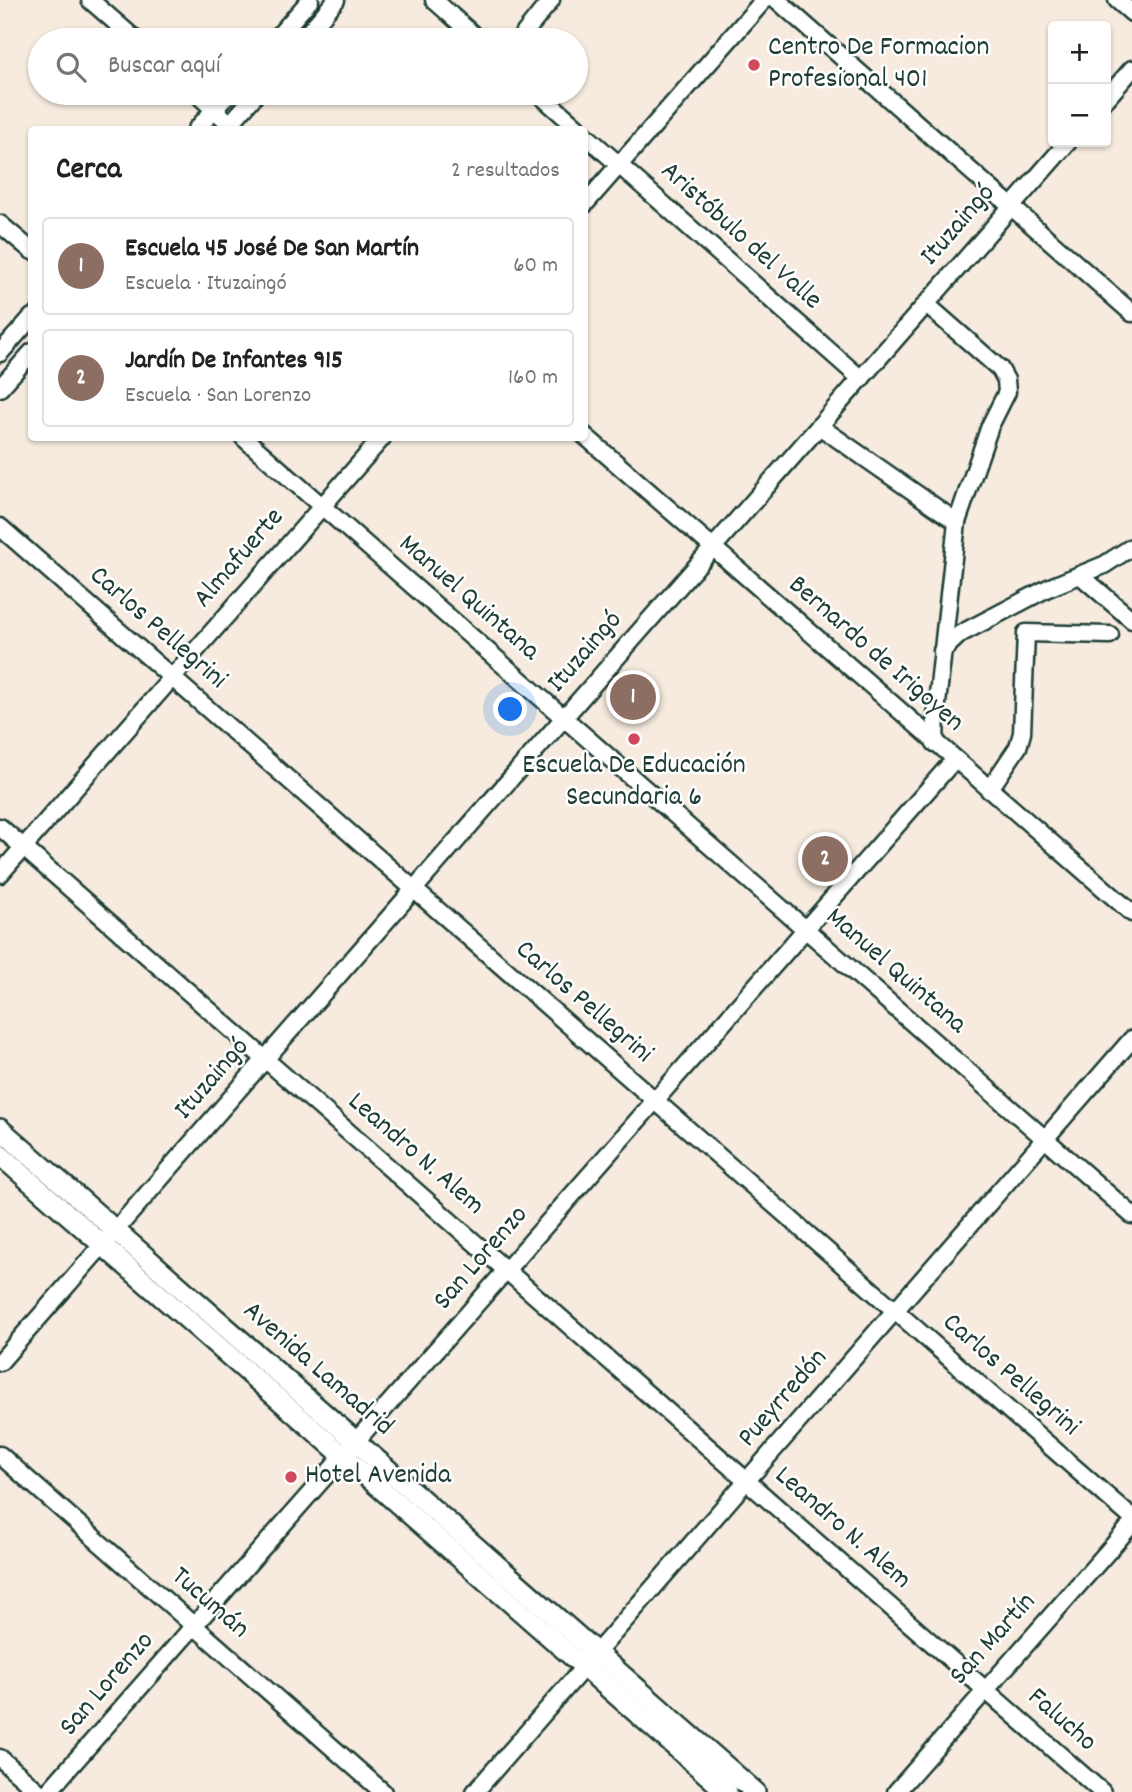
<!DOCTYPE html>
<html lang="es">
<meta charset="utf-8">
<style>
:root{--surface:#fff;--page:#f6f6f6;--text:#222;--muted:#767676;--line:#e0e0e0;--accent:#ea580c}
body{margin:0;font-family:Dekko,sans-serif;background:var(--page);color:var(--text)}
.controls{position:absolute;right:21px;top:21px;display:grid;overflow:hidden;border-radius:7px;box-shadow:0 2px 5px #0004}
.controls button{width:63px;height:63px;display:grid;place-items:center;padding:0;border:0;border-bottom:2px solid var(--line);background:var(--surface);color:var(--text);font:35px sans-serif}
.you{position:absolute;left:511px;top:710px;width:24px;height:24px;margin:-18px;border:5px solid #fff;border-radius:50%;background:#1a73e8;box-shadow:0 0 0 10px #1a73e833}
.badge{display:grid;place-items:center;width:46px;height:46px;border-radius:50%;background:var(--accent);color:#fff;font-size:23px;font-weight:700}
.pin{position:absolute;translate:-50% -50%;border:4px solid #fff;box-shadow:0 2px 7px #0006}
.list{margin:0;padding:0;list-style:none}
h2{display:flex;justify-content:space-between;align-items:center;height:91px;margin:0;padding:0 28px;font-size:30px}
h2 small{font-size:23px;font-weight:400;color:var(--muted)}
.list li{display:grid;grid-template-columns:46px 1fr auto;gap:21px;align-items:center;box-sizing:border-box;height:98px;margin:0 14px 14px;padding:0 14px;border:2px solid var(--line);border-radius:7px}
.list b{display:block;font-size:26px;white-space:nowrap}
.list p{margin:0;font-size:23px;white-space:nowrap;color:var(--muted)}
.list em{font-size:23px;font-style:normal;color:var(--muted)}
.icon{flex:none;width:38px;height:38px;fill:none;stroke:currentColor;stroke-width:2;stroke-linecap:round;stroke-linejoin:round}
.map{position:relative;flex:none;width:1132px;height:1792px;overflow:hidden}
.search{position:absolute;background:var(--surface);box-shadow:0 2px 5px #0004;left:28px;top:28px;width:560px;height:77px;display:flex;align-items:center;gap:18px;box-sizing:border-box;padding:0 24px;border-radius:38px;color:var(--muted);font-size:26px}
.panel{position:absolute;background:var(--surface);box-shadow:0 2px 5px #0004;left:28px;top:126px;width:560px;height:315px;border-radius:7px}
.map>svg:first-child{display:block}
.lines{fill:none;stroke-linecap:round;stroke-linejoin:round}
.minor-casing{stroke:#1f3d34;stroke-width:21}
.major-casing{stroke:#1f3d34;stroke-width:24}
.minor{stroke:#fff;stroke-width:16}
.major{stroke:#fff;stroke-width:19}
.poi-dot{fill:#d1495b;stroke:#fff;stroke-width:2.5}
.labels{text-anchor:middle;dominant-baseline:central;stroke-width:5;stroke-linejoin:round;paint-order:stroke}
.poi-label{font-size:28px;fill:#1f3d34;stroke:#fff;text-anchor:start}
.street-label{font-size:28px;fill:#1f3d34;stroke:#fff}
</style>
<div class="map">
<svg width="1132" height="1792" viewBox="0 0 1132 1792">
<rect width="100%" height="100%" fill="#f6ebde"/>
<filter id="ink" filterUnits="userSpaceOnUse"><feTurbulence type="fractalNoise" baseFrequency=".0143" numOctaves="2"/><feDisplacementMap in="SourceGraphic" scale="14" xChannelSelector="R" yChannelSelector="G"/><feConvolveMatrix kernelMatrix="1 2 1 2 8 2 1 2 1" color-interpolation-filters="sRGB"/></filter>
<g filter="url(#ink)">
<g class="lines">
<!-- minor casing -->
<g class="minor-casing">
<g id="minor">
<polyline points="90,0 136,40"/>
<polyline points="434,0 479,40"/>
<polyline points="777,0 1132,313"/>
<polyline points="1117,0 1132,13"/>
<polyline points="275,40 310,0"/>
<polyline points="302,40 336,0"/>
<polyline points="519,40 551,0"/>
<polyline points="196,93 237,130"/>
<polyline points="538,93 580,130"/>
<polyline points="1106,99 1132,69"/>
<polyline points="196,130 229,93"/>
<polyline points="225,130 257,93"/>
<polyline points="584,134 861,379"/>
<polyline points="584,205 764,0"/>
<polyline points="0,224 32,251"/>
<polyline points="926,304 1000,369 1006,380 1007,392 990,426 957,522 936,713 935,743"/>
<polyline points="0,353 32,317"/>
<polyline points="0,388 32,352"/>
<polyline points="819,426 957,522"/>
<polyline points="584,435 1132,913"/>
<polyline points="244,438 1132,1215"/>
<polyline points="0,527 1132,1518"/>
<polyline points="1080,575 1132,620"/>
<polyline points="942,651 960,634 1048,588 1104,565 1132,547"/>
<polyline points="989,790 1018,747 1022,733 1026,633 1110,635"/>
<polyline points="0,827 1102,1792"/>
<polyline points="0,874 382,438"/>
<polyline points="0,1362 1068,142"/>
<polyline points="0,1455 383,1792"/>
<polyline points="0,1758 39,1792"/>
<polyline points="48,1792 954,760"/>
<polyline points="475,1792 1132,1039"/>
<polyline points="896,1792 1132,1524"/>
</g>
</g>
<!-- major casing -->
<g class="major-casing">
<g id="major">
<polyline points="0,1129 755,1792"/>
<polyline points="0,1155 727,1792"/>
</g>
</g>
<!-- minor -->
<use href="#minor" class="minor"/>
<!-- major -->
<use href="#major" class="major"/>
</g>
</g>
<!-- markers -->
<g class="poi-dot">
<circle cx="754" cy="65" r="7"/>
<circle cx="634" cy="739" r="7"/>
<circle cx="291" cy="1477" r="7"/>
</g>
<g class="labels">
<!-- poi labels -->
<g class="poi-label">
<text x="768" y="49">Centro De Formacion<tspan x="768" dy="32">Profesional 401</tspan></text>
<text x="634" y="767" text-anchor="middle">Escuela De Educación<tspan x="634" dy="32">Secundaria 6</tspan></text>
<text x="305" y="1477">Hotel Avenida</text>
</g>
<!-- street labels -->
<g class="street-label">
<text transform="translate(959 226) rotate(-49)">Ituzaingó</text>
<text transform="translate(740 237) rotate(42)">Aristóbulo del Valle</text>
<text transform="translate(240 559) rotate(-49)">Almafuerte</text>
<text transform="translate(468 599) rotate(41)">Manuel Quintana</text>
<text transform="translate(157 629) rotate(41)">Carlos Pellegrini</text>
<text transform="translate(586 653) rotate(-49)">Ituzaingó</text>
<text transform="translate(875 655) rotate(41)">Bernardo de Irigoyen</text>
<text transform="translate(895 972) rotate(41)">Manuel Quintana</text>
<text transform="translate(583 1003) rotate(41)">Carlos Pellegrini</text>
<text transform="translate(213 1080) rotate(-49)">Ituzaingó</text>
<text transform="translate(415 1155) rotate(41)">Leandro N. Alem</text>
<text transform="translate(482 1259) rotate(-49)">San Lorenzo</text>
<text transform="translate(317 1370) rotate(41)">Avenida Lamadrid</text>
<text transform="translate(1010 1376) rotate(41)">Carlos Pellegrini</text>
<text transform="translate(784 1399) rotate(-49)">Pueyrredón</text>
<text transform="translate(842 1529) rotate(41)">Leandro N. Alem</text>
<text transform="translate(209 1604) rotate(41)">Tucumán</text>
<text transform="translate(994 1640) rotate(-48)">San Martín</text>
<text transform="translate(108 1685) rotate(-49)">San Lorenzo</text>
<text transform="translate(1061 1721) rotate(41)">Falucho</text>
</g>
</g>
</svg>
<div class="controls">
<button>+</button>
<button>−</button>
</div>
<div class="you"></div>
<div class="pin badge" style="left:633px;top:697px;background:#8d6e63">1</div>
<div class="pin badge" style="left:825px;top:859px;background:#8d6e63">2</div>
<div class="search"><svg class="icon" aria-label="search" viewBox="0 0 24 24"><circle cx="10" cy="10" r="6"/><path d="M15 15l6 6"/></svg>Buscar aquí</div>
<section class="panel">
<h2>Cerca<small>2 resultados</small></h2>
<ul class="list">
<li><span class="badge" style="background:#8d6e63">1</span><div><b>Escuela 45 José De San Martín</b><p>Escuela · Ituzaingó</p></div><em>60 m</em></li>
<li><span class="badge" style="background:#8d6e63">2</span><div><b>Jardín De Infantes 915</b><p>Escuela · San Lorenzo</p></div><em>160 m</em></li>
</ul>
</section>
</div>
